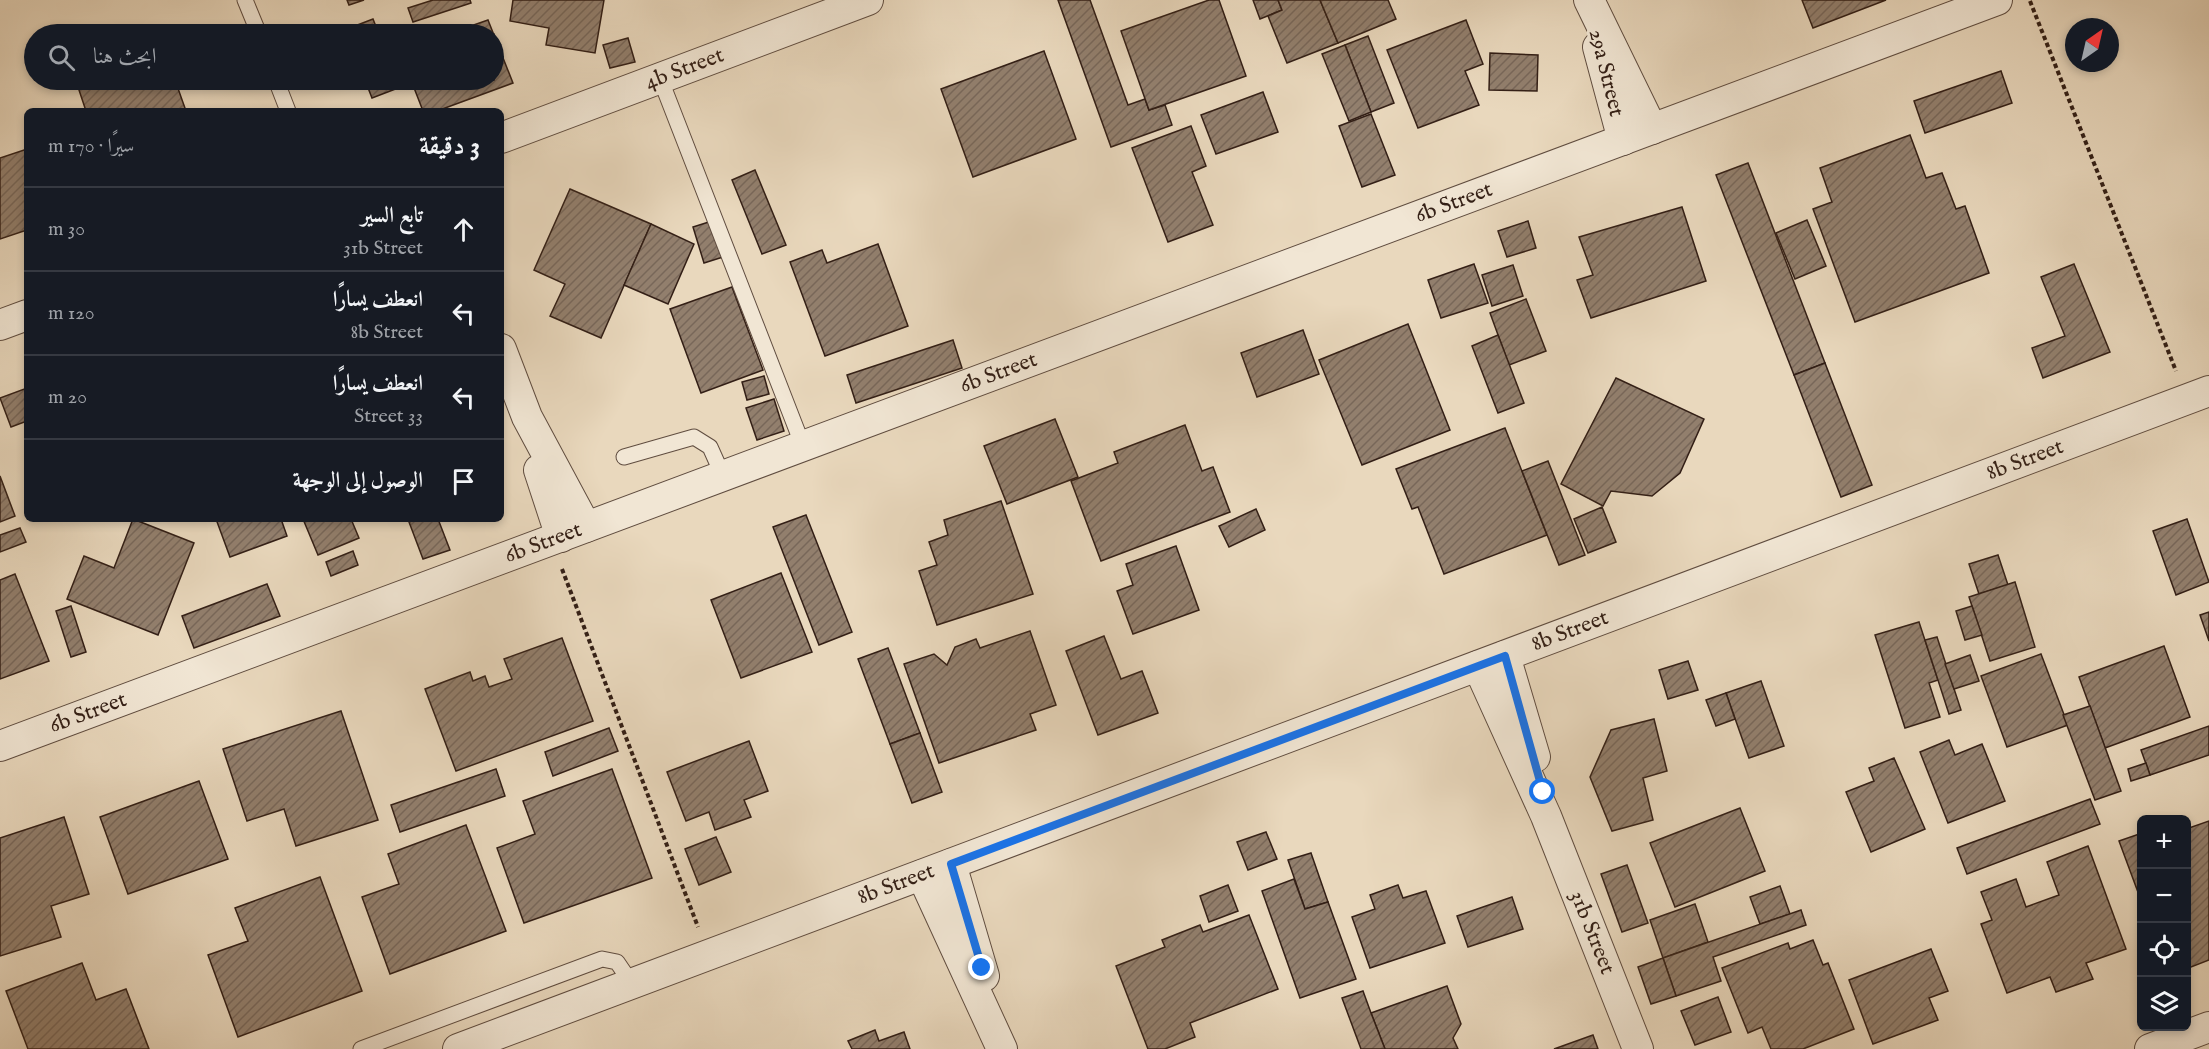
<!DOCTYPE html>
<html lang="ar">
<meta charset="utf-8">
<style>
:root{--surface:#171b24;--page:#242831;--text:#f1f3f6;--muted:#9ea1a6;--line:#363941}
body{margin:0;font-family:"IM FELL English",Amiri,serif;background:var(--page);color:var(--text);direction:rtl}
.controls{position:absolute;right:18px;bottom:18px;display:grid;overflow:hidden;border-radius:9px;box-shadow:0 3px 9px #0003}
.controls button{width:54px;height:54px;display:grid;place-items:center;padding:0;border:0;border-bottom:2px solid var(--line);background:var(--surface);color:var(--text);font:30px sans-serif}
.compass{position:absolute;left:2065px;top:18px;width:54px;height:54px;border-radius:50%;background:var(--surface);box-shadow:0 3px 9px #0003;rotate:34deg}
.stop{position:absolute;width:18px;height:18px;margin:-14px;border:4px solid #1a73e8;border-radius:50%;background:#fff}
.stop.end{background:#1a73e8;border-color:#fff;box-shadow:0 2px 6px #0008}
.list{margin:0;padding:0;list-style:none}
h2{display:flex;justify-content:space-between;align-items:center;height:78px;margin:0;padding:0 24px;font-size:26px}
h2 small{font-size:20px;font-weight:400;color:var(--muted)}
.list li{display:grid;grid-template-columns:39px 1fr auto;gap:18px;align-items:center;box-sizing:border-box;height:84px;padding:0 24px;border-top:2px solid var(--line)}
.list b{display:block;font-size:22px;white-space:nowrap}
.list p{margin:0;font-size:20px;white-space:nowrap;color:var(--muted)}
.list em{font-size:20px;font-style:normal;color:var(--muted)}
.icon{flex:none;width:33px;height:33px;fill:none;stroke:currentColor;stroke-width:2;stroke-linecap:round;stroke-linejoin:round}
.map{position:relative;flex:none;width:2209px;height:1049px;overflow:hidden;direction:ltr}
.search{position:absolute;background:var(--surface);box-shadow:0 3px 9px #0003;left:24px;top:24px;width:480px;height:66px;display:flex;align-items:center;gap:15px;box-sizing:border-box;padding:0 21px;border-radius:33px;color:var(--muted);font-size:22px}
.panel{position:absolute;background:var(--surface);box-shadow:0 3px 9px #0003;left:24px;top:108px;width:480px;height:414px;border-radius:9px;direction:rtl}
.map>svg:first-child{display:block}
.building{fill:url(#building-hatch);stroke:#331f16;stroke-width:1.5}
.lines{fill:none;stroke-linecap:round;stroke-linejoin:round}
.service-casing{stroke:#604d40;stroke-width:17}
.minor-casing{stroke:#604d40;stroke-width:32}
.path{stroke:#331f16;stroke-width:4;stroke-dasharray:4.5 3;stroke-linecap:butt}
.service{stroke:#f1e6d4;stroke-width:15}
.minor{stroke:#f1e6d4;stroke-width:30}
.route{stroke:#1a73e8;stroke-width:8}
.labels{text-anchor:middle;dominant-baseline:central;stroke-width:6;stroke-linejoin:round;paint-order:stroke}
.street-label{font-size:22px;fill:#331f16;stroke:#f1e6d4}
</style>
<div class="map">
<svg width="2209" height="1049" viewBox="0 0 2209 1049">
<defs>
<pattern id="building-hatch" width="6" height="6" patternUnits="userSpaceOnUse" patternTransform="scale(1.5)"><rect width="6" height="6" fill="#927f6d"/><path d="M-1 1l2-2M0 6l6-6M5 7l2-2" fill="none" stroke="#786759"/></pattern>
</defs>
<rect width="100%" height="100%" fill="#e9d8bd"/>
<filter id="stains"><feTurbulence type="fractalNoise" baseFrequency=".00333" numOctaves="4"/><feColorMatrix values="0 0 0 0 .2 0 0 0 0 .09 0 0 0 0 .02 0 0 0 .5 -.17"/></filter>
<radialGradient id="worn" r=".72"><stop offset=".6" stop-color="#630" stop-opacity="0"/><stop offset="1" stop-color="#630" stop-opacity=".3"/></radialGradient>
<!-- building -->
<g class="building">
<polygon points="347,0 364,0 349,5"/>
<polygon points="433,0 470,0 471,3 413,22 408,8"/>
<polygon points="513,0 604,0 595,53 546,45 549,28 510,21"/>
<polygon points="1058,0 1090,0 1128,105 1145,99 1149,110 1165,105 1172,125 1111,147"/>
<polygon points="1209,0 1219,0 1246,76 1149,110 1121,31"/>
<polygon points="1253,0 1278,0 1282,10 1260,19"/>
<polygon points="1278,0 1320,0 1338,43 1287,63 1268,16 1282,10"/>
<polygon points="1320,0 1388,0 1396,19 1338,43"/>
<polygon points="1802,0 1886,0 1813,28"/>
<polygon points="373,19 379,34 349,34 347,29"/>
<polygon points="488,20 513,83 437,111 423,111 411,80 494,80 494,34 448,34"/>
<polygon points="1466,20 1483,64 1465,71 1479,105 1418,128 1387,50"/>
<polygon points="1368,36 1394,103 1371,112 1345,45"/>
<polygon points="628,38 635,62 610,68 603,45"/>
<polygon points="1345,45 1371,112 1349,121 1322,54"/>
<polygon points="1044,51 1076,139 973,177 941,89"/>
<polygon points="1490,53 1538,55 1537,91 1489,90"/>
<polygon points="2001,71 2012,103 1925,133 1914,101"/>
<polygon points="99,80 175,80 186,111 86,111 78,87"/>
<polygon points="365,80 395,80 398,88 372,98"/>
<polygon points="1263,92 1278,132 1216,154 1201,115"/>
<polygon points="1371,114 1395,175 1362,187 1339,126"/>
<polygon points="1191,126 1206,166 1192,172 1213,225 1168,242 1132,148"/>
<polygon points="1910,135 1926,178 1942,173 1956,209 1965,206 1989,273 1855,322 1813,209 1832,202 1820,168"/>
<polygon points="27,149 27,230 0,239 0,158"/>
<polygon points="1748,163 1825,363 1794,375 1716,175"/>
<polygon points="755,170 786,245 762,254 732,180"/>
<polygon points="570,189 651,224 601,338 550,316 565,284 534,270"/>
<polygon points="1682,207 1706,281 1591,318 1577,280 1593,275 1579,237"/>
<polygon points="1807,220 1826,266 1795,279 1776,233"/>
<polygon points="712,221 723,257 704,263 693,227"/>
<polygon points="1528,221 1536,248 1507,257 1498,231"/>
<polygon points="651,224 694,244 668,304 624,285"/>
<polygon points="878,244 908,326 825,356 790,262 822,250 827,263"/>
<polygon points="1474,264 1488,303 1441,318 1428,280"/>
<polygon points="2074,264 2110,352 2043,378 2032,348 2065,336 2041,277"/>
<polygon points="1513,265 1523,296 1492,306 1482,275"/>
<polygon points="732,287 763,370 701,393 670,309"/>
<polygon points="1526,299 1546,351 1509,365 1490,313"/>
<polygon points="1408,324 1450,430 1362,465 1319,360"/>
<polygon points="1303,330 1319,374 1257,397 1241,353"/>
<polygon points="1498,335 1524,403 1498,413 1472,346"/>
<polygon points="953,340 962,368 856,403 847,375"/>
<polygon points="1825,363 1872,485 1841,497 1794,375"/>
<polygon points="764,376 769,394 747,400 742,382"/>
<polygon points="1616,378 1704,419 1680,473 1652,496 1611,491 1603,506 1561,484"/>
<polygon points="27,388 27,421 11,427 0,398"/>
<polygon points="774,399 784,431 757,440 746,408"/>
<polygon points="1055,419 1078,477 1007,504 984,446"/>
<polygon points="1185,425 1202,471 1213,467 1230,512 1101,561 1071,481 1118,463 1114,452"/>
<polygon points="1505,428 1547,535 1444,574 1418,507 1412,509 1396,469"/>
<polygon points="1548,461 1585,555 1559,565 1522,471"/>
<polygon points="0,476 15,516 0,522"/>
<polygon points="1001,501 1033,594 937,625 919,571 937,565 929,542 948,535 944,520"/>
<polygon points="1602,507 1616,542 1588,553 1574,519"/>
<polygon points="1256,509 1265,530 1229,547 1219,526"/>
<polygon points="806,515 852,632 819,645 773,527"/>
<polygon points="133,519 194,543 158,635 67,599 84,556 114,568"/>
<polygon points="216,519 281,519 287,536 230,557"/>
<polygon points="303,519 351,519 359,538 318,555"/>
<polygon points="418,519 438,519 450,550 423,559 409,522"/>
<polygon points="2187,519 2209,582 2176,595 2153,531"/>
<polygon points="20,528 26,542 0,552 0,535"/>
<polygon points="1176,546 1199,610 1133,634 1117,591 1133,585 1126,564"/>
<polygon points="353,551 358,565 331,576 326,562"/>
<polygon points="1998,555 2008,585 1979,594 1969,564"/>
<polygon points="781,573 812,652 741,678 711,600"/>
<polygon points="15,574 49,661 0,679 0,580"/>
<polygon points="2015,582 2035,647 1990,661 1969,597"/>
<polygon points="267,584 280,616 194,648 182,616"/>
<polygon points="71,606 86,652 71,657 56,611"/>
<polygon points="1972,606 1982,635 1965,640 1956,611"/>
<polygon points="2209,612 2209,641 2200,615"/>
<polygon points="1919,622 1938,680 1929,683 1940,717 1905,728 1875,635"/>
<polygon points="1030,631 1056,705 1030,714 1036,730 939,763 904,664 934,654 947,665 955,647 976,639 980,648"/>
<polygon points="1104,636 1121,679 1142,671 1158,713 1098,735 1066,651"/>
<polygon points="1937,637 1961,710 1949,714 1925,640"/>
<polygon points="562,638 593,721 456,771 425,689 470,672 473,681 485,676 489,687 512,679 504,659"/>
<polygon points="2164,646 2190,717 2105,748 2079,677"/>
<polygon points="888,648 920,733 890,744 858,659"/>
<polygon points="2041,654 2068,725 2007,747 1981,676"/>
<polygon points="1970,655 1979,681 1954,689 1945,664"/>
<polygon points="1688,661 1698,690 1668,699 1659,670"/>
<polygon points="1761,681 1784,746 1749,758 1726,693"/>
<polygon points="1726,693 1735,719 1716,726 1706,700"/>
<polygon points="2090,706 2121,791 2095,800 2063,715"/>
<polygon points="341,711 378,820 296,846 284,809 247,821 223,749"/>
<polygon points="1654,719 1667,771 1643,778 1653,820 1612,831 1590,777 1611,730"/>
<polygon points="2209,726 2209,755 2150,775 2141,750"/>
<polygon points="609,728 618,751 553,776 545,752"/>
<polygon points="920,733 942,792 912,803 890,744"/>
<polygon points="1949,740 1955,755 1982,744 2005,801 1948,823 1920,752"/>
<polygon points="749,741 768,791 744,800 751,817 715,830 709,812 686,821 667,772"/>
<polygon points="1894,758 1925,829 1871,852 1846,792 1874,781 1869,768"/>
<polygon points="2146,763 2150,775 2131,781 2128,769"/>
<polygon points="496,769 505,796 400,832 391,805"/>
<polygon points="612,769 652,878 524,923 497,848 535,834 523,801"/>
<polygon points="199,781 228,859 128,894 100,817"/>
<polygon points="2090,799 2100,824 1967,874 1957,848"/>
<polygon points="1740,808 1765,871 1675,907 1650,843"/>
<polygon points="64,817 89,894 51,906 61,937 0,956 0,838"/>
<polygon points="2209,821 2209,960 2186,969 2186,829"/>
<polygon points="466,825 506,931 390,974 362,897 399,884 388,854"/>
<polygon points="1266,832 1277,859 1248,870 1237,842"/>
<polygon points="2142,833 2142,903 2119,841"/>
<polygon points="716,837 731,872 699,885 685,849"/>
<polygon points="2088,846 2126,949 2086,963 2093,979 2056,992 2050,977 2007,993 1981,924 1992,920 1981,892 2016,879 2026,907 2059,895 2047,862"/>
<polygon points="1311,853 1328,902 1305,909 1288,860"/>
<polygon points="1627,865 1648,923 1622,932 1601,874"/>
<polygon points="320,877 362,991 238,1037 208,955 248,941 235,908"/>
<polygon points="1294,879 1305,909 1328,902 1356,979 1300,998 1262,891"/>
<polygon points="1228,885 1238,911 1209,922 1200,896"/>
<polygon points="1398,885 1403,898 1426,891 1445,943 1370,968 1352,917 1375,909 1370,895"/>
<polygon points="1780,886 1790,914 1760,924 1750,897"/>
<polygon points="1512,897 1523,929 1468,947 1457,916"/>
<polygon points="1695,904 1708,942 1663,958 1650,920"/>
<polygon points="1801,910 1806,925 1713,957 1721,981 1676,996 1663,958"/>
<polygon points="1249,915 1278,989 1190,1023 1195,1037 1165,1049 1148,1049 1116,966 1165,947 1162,940 1200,925 1203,932"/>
<polygon points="1813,940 1823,965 1828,963 1854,1029 1803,1049 1771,1049 1762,1027 1748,1033 1722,968 1788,943 1790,949"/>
<polygon points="1931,949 1948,991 1929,998 1938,1020 1873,1044 1849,980"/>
<polygon points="1663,958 1676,996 1651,1004 1638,967"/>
<polygon points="82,963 96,1000 126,989 149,1049 28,1049 6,991"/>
<polygon points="1447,986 1461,1024 1453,1038 1458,1049 1385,1049 1371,1013"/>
<polygon points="1363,991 1371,1013 1385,1049 1361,1049 1342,998"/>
<polygon points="1718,997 1731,1032 1695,1045 1681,1011"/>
<polygon points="875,1030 879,1041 904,1032 910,1049 852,1049 848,1041"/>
<polygon points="1593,1035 1598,1049 1554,1049"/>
</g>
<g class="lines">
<!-- service casing -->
<g class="service-casing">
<g id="service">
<polyline points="245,0 259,34"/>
<polyline points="660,78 803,446"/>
<polyline points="276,80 288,111"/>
<polyline points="624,457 694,437 710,447 723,476"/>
<polyline points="361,1049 602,959 617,962 632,984"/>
</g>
</g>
<!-- minor casing -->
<g class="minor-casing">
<g id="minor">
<polyline points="1589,0 1652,129"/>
<polyline points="1598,47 1623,140"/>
<path id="s1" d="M501,138l367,-138"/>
<polyline points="0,325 27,315"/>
<polyline points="501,349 527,417 586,527"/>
<polyline points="539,470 561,537"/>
<polyline points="1505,656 1535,757"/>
<path id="s2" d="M1478,666l68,150 92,233"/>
<path id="s3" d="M0,746l1997,-746"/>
<polyline points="951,864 984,976"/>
<polyline points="922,875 1002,1049"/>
<path id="s4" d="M458,1049l1751,-658"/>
<polyline points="2150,1049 2209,1027"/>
</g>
</g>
<!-- path -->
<g class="path">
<polyline points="2030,1 2176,371"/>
<polyline points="562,569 698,927"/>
</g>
<!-- service -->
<use href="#service" class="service"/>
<!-- minor -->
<use href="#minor" class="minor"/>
</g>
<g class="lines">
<!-- route -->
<polyline class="route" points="982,968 951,864 1505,656 1543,792"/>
</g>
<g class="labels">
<!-- street labels -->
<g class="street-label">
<text stroke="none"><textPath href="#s1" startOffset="196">4b Street</textPath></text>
<text transform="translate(1606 73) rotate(76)">29a Street</text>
<text stroke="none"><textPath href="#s3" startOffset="1552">6b Street</textPath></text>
<text stroke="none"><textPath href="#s3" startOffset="1066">6b Street</textPath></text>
<text stroke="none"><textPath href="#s4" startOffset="1674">8b Street</textPath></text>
<text stroke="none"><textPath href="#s3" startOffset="580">6b Street</textPath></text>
<text stroke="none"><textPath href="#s4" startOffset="1188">8b Street</textPath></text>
<text stroke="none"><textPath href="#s3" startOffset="94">6b Street</textPath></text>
<text stroke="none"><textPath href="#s4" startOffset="468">8b Street</textPath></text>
<text stroke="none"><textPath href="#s2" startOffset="290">31b Street</textPath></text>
</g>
</g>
<rect width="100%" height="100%" filter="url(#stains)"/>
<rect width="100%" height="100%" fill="url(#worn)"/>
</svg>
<div class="controls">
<button>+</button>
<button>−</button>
<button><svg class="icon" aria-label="locate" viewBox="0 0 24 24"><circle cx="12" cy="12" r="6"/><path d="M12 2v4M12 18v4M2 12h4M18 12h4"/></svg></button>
<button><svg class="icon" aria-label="layers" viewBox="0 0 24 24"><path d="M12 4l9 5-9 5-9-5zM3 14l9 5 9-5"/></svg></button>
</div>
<svg class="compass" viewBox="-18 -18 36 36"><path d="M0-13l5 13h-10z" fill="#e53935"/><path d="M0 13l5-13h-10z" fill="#9ea1a6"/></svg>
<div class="stop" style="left:1543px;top:792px"></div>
<div class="stop end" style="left:982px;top:968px"></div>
<div class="search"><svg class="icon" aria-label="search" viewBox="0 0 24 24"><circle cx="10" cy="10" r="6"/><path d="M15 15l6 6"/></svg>ابحث هنا</div>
<section class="panel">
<h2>3 دقيقة<small>سيرًا · 170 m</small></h2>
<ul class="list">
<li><svg class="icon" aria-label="ahead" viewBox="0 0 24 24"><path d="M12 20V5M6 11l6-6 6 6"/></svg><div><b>تابع السير</b><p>31b Street</p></div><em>30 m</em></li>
<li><svg class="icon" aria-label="left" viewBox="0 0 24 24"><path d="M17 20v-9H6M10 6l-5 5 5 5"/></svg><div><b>انعطف يسارًا</b><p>8b Street</p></div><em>120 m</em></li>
<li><svg class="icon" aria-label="left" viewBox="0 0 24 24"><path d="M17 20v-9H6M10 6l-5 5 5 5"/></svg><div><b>انعطف يسارًا</b><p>33 Street</p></div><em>20 m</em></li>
<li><svg class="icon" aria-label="arrive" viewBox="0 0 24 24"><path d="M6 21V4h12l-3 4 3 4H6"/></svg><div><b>الوصول إلى الوجهة</b></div></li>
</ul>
</section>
</div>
